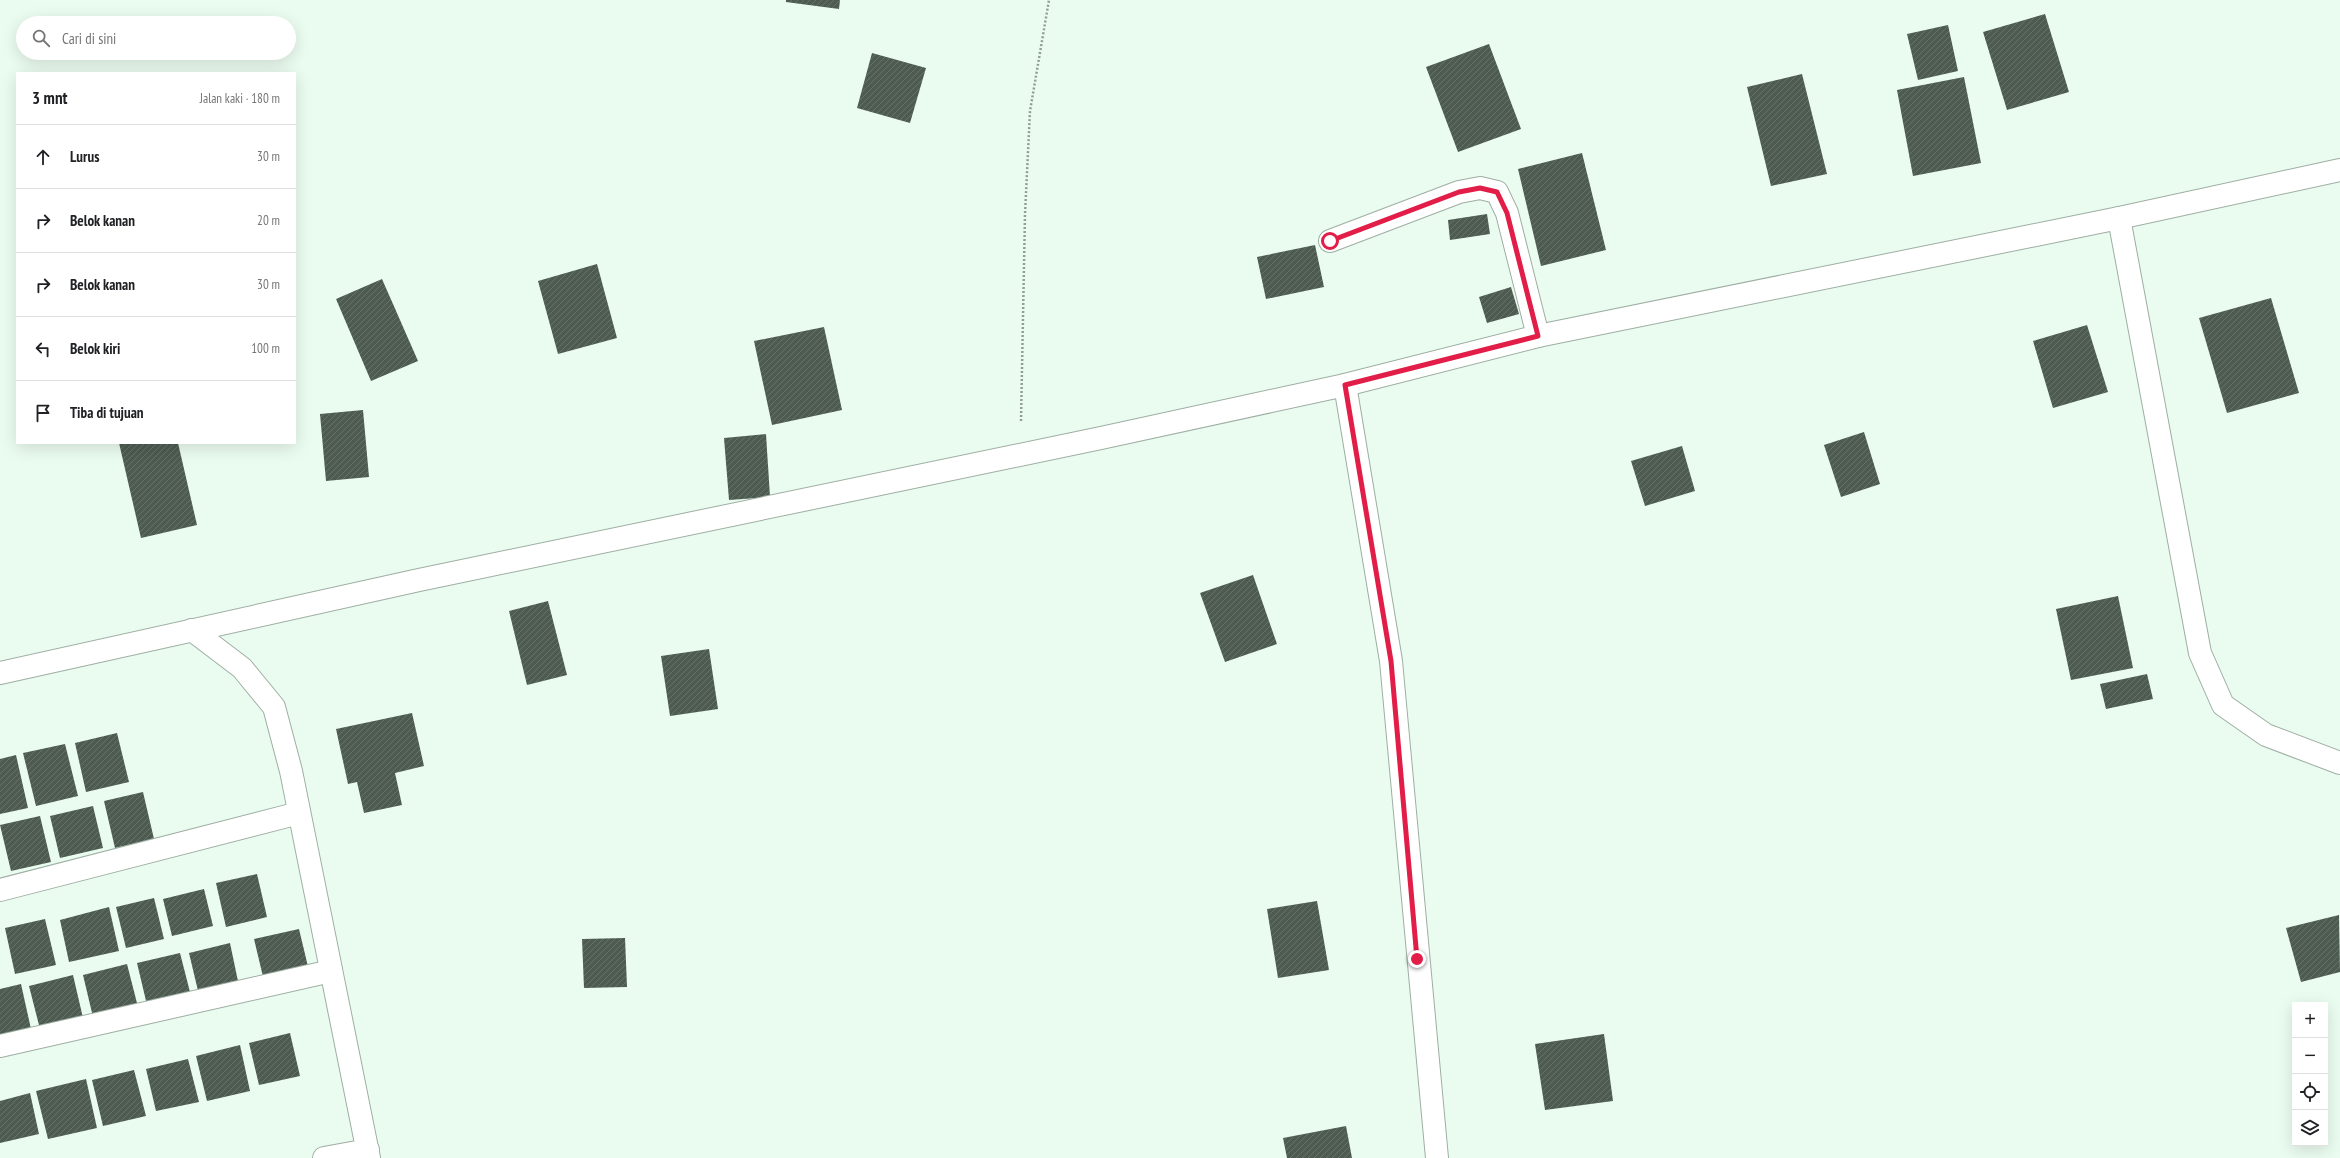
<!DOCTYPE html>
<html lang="id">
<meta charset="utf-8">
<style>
:root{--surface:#fff;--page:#f2f2f2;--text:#202124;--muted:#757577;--line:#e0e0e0}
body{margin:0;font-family:"PT Sans Narrow",sans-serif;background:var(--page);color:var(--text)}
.controls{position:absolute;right:12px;bottom:12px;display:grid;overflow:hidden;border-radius:0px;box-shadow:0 4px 16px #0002}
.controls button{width:36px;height:36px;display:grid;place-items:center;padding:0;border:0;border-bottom:1px solid var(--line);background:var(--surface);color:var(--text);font:20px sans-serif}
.stop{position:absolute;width:12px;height:12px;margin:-9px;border:3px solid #e11d48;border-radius:50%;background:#fff}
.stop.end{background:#e11d48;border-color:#fff;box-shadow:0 1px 4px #0008}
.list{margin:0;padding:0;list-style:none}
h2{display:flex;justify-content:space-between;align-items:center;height:52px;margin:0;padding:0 16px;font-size:17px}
h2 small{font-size:13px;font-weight:400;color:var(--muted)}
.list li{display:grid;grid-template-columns:26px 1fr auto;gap:12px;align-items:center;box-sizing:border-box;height:64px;padding:0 16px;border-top:1px solid var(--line)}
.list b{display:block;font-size:15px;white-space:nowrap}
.list em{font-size:13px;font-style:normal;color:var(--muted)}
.icon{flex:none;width:22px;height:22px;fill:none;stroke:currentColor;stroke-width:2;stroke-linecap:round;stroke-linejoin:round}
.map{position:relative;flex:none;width:2340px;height:1158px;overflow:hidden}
.search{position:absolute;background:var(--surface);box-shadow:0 4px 16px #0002;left:16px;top:16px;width:280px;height:44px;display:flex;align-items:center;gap:10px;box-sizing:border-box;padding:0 14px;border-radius:22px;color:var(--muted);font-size:15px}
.panel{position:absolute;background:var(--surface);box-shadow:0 4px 16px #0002;left:16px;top:72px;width:280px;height:372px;border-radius:0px}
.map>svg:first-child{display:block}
.building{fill:url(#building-hatch)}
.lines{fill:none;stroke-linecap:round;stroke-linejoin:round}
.minor-casing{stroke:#9eaea3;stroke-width:24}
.path{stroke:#929e95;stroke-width:2.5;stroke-dasharray:2 2;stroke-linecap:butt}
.minor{stroke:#fff;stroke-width:22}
.route{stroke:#e11d48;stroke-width:5}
</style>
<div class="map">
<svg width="2340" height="1158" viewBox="0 0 2340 1158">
<defs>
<pattern id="building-hatch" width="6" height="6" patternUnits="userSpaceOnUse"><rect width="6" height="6" fill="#4d5b51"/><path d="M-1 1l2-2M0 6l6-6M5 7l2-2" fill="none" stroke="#68726b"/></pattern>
</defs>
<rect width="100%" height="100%" fill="#eafbef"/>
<!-- building -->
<g class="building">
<polygon points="786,0 840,0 839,9 786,2"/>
<polygon points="2045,14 2069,92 2007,110 1983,32"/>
<polygon points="1948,25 1958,71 1918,80 1907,34"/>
<polygon points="1489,44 1521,129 1458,152 1426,67"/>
<polygon points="872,53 926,68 910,123 857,108"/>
<polygon points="1802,74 1827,174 1771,186 1747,87"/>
<polygon points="1964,77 1981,163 1913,176 1897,90"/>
<polygon points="1582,153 1606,250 1541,266 1518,169"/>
<polygon points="1487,214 1490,234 1450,240 1448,220"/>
<polygon points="1315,245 1324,287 1266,299 1257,257"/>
<polygon points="597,264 617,338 558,354 538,281"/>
<polygon points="382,279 418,361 371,381 336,299"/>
<polygon points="1511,287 1519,314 1487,323 1479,297"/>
<polygon points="2271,298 2299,393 2227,413 2199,318"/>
<polygon points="2087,325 2108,392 2053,408 2033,341"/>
<polygon points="824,327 842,410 772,425 754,341"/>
<polygon points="363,410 369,477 326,481 320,414"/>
<polygon points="1864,432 1880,484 1841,497 1824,445"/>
<polygon points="766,434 770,497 729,500 724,438"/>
<polygon points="119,443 178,443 197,525 141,538"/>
<polygon points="1682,446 1695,491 1645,506 1631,461"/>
<polygon points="1253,575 1277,644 1225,662 1200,593"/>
<polygon points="2118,596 2133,668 2071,680 2056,609"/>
<polygon points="548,601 567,675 527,685 509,611"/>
<polygon points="709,649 718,709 670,716 661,656"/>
<polygon points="2147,674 2153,699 2106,709 2100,684"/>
<polygon points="412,713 424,766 395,773 402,805 364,813 357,782 348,784 336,729"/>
<polygon points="117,733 129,782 86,792 75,743"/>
<polygon points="65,744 78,796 36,806 23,753"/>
<polygon points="16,755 28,808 0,814 0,759"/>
<polygon points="143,792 154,839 115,848 104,801"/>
<polygon points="93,806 103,848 60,858 50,816"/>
<polygon points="40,816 51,862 11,871 0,825"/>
<polygon points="257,874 267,917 226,927 216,883"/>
<polygon points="204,889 213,926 172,936 163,899"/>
<polygon points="154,898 164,939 126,948 116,907"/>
<polygon points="1317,901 1329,970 1278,978 1267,909"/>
<polygon points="109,907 119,951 69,962 60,920"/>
<polygon points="2339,915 2340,972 2301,982 2286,928"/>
<polygon points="45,919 56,965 15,974 5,928"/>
<polygon points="299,929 310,975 265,985 254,939"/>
<polygon points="625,938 627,987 584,988 582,939"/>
<polygon points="230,943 239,986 199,995 189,953"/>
<polygon points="180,953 191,996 147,1005 137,963"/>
<polygon points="127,964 138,1007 93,1017 83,975"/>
<polygon points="73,975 83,1018 40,1029 29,986"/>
<polygon points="21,984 31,1029 0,1036 0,989"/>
<polygon points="290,1033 300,1076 259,1085 249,1043"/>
<polygon points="1604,1034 1613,1101 1545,1110 1535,1044"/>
<polygon points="240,1045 250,1091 207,1101 196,1056"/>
<polygon points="188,1059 199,1102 156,1111 146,1069"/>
<polygon points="134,1070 146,1116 103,1126 92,1080"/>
<polygon points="86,1079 97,1128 48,1139 36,1091"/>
<polygon points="30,1093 39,1134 0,1143 0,1101"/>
<polygon points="1346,1126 1352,1158 1287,1158 1283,1138"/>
</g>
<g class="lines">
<!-- minor casing -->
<g class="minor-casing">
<g id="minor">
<polyline points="2119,218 2200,653 2223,705 2266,735 2340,763"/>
<polyline points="1330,241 1459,192 1480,188 1497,192 1507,213 1538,336"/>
<polyline points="1345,385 1391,661 1437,1158"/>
<polyline points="192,630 242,668 274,707 291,771 369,1158"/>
<polyline points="0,673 419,580 1101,438 1345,385 1538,336 2119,218 2340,170"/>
<polyline points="0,890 299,813"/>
<polyline points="0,1046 331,971"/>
<polyline points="324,1158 368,1150"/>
</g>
</g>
<!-- path -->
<polyline class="path" points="1021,421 1025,214 1030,111 1049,0"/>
<!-- minor -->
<use href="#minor" class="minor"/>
</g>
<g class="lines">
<!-- route -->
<polyline class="route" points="1330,241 1459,192 1480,188 1497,192 1507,213 1538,336 1345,385 1391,661 1417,959"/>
</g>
</svg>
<div class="controls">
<button>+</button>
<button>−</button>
<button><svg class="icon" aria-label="locate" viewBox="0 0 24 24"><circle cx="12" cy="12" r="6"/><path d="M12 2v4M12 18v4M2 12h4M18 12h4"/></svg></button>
<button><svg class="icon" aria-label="layers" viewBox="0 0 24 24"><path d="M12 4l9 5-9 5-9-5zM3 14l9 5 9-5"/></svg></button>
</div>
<div class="stop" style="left:1330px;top:241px"></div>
<div class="stop end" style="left:1417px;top:959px"></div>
<div class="search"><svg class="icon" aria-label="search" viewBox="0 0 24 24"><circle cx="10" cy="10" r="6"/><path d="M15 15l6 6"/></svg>Cari di sini</div>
<section class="panel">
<h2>3 mnt<small>Jalan kaki · 180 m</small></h2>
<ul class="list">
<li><svg class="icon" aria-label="ahead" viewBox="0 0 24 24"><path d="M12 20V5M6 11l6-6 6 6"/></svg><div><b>Lurus</b></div><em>30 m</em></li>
<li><svg class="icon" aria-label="right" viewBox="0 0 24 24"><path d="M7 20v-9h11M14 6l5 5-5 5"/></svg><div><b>Belok kanan</b></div><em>20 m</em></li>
<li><svg class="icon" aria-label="right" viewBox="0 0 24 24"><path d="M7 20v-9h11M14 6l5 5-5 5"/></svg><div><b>Belok kanan</b></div><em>30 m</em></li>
<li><svg class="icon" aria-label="left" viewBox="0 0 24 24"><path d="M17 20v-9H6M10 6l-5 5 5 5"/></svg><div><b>Belok kiri</b></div><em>100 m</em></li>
<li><svg class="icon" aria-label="arrive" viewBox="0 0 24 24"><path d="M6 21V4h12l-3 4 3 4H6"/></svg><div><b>Tiba di tujuan</b></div></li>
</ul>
</section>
</div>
